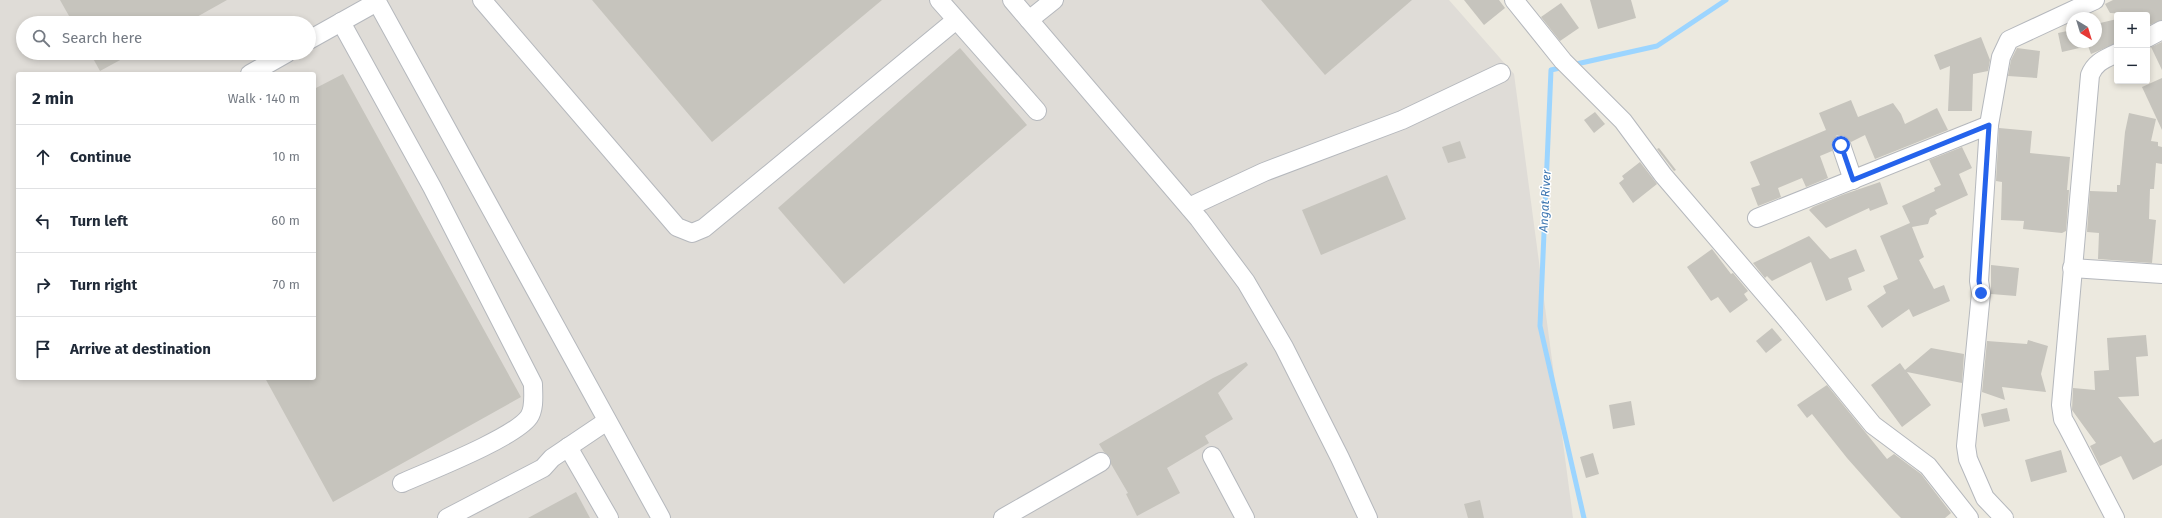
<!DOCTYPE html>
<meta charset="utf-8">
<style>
:root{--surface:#fff;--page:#f6f6f7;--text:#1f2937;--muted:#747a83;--line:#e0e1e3}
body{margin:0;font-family:"Fira Sans",sans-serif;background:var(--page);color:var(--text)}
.controls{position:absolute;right:12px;top:12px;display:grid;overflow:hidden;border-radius:4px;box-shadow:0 2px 6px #0003}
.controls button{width:36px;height:36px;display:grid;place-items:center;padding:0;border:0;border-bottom:1px solid var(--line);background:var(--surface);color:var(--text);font:20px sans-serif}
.compass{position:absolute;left:2066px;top:12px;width:36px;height:36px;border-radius:50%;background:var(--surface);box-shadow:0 2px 6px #0003;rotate:142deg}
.stop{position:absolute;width:12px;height:12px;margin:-9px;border:3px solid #2563eb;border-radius:50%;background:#fff}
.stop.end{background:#2563eb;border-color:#fff;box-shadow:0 1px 4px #0008}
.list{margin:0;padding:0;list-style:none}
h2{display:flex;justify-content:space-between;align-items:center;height:52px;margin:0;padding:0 16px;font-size:17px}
h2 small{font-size:13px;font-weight:400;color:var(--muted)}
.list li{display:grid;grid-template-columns:26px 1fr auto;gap:12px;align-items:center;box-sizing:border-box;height:64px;padding:0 16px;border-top:1px solid var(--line)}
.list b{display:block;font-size:15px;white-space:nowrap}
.list em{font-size:13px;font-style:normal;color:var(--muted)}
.icon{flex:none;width:22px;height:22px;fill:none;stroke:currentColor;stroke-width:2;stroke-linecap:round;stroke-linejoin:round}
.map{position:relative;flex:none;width:2162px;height:518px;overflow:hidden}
.search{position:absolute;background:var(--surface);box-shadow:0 2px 6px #0003;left:16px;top:16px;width:300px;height:44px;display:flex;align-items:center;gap:10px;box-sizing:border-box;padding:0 14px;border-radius:22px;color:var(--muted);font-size:15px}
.panel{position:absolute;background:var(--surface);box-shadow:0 2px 6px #0003;left:16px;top:72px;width:300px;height:308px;border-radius:4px}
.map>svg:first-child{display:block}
.industrial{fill:#dfdcd7;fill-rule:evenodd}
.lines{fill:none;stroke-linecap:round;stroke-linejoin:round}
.stream{stroke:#9cd5ff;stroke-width:5}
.building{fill:#c6c4bd}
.minor-casing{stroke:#b5b8bd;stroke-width:20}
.minor{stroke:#fff;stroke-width:18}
.route{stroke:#2563eb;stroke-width:5}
.labels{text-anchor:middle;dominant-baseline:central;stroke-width:3;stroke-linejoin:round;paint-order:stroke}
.water-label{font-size:12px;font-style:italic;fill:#3b75b0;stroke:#fff}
</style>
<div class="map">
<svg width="2162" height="518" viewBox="0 0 2162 518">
<rect width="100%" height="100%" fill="#ece9df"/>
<!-- industrial -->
<path class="industrial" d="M0,0h1449l65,74 59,444h-1573zM23,23h286v30h-286zM18,74h296v304h-296z"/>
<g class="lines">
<!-- stream -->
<g class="stream">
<polyline points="1572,65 1657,46 1726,0"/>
<polyline points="1564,67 1551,70 1540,326 1584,518"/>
</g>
</g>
<!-- building -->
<g class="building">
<polygon points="60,0 227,0 186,23 73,23"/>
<polygon points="592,0 882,0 712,142"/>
<polygon points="1261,0 1412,0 1325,75"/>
<polygon points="1464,0 1499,0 1505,8 1484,25"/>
<polygon points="1590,0 1631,0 1636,18 1598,29"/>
<polygon points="2113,0 2162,0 2162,20 2147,26 2147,15 2110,13 2105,4"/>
<polygon points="1561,3 1579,28 1560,41 1541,17"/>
<polygon points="2117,19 2117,43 2091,54 2088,46 2062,52 2058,33 2072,30 2072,42 2096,42 2096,24"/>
<polygon points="1981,37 1990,60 1988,71 1973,74 1972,111 1948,111 1950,66 1940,70 1934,55"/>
<polygon points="2162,42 2162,70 2151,47"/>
<polygon points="960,48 1027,125 844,284 778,208"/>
<polygon points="2017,48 2040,51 2037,78 2008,76 2011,60"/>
<polygon points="90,53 133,53 100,71"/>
<polygon points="343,74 521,397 333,502 265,378 314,378 314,89"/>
<polygon points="2162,78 2162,130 2142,87"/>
<polygon points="1851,100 1858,117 1893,103 1901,114 1905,124 1937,108 1948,130 1875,159 1865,135 1851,142 1843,135 1837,135 1831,143 1832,151 1820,156 1828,178 1806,187 1802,178 1778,188 1781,197 1758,206 1751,188 1760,185 1750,162 1826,130 1819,113"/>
<polygon points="1595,112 1605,124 1594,133 1584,120"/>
<polygon points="2129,113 2156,119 2151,141 2158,142 2158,146 2162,147 2162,164 2156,163 2154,189 2150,189 2149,219 2156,220 2152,263 2098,259 2099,233 2087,232 2090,191 2117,192 2117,185 2120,185 2125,132"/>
<polygon points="1999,128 2032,131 2030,153 2070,157 2067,190 2069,190 2066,231 2062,233 2023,229 2024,221 2001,220 2002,182 1996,181"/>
<polygon points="1460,141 1466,158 1448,163 1442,147"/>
<polygon points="1962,147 1972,168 1959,174 1968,195 1935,210 1937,214 1930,218 1928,224 1912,227 1924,257 1919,260 1934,289 1944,285 1950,301 1913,317 1909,309 1882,328 1867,306 1886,293 1883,286 1898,279 1880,236 1910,223 1902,206 1935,191 1934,188 1941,185 1929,160"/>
<polygon points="1659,148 1676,170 1674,171 1657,149"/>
<polygon points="1640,162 1657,184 1633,203 1619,183 1624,179 1622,176"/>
<polygon points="1387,175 1406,219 1321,255 1302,210"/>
<polygon points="1880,182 1888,204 1870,211 1869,208 1826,228 1809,210 1813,207 1842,195"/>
<polygon points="1809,236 1830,259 1856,249 1865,271 1848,278 1852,290 1826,301 1811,262 1772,281 1767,276 1765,278 1753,263"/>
<polygon points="1712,249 1731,274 1733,273 1748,291 1744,294 1748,300 1730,313 1718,297 1711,301 1687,267"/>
<polygon points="1991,265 2019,268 2016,296 1991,294"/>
<polygon points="1772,328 1782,340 1766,353 1756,341"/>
<polygon points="2146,335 2148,356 2136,357 2139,396 2118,397 2154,443 2162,439 2162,465 2133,480 2121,456 2100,466 2090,446 2096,443 2072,410 2073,388 2095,390 2094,371 2109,370 2107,338"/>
<polygon points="2028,340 2048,346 2041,374 2046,392 2002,387 2005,400 1982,392 1987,341 2027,344"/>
<polygon points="1931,348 1964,354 1962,383 1907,372 1931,405 1902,427 1871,385 1900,363 1905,370"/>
<polygon points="1246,362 1248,365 1218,393 1233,419 1205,436 1209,443 1167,468 1180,493 1137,516 1126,494 1128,493 1111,464 1110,457 1104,452 1099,444 1213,378"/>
<polygon points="1827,385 1887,459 1894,454 1921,474 1951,513 1945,518 1901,518 1894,511 1847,458 1812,414 1807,418 1797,405"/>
<polygon points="1631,401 1635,425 1613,429 1609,405"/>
<polygon points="2007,408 2010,421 1984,427 1981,414"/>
<polygon points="2061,450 2067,472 2031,482 2025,460"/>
<polygon points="1593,453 1599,474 1586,478 1580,457"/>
<polygon points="576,492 590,518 528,518"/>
<polygon points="1480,500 1484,518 1468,518 1464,504"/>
</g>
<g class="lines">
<!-- minor casing -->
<g class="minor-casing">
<g id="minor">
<polyline points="376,0 661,518"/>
<polyline points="482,0 677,227 692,233 704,228 956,20"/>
<polyline points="939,0 1037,111"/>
<polyline points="1012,0 1199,219 1246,282 1284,347 1340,458 1368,518"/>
<polyline points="1514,0 1563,61 1623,121 1663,175 1789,322 1873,425 1928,466 1969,518"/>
<polyline points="1029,20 1054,0"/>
<path d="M341,22l91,165 101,197c0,10 2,24 -4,33 -15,21 -100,54 -127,66"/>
<polyline points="2147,38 2162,30"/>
<polyline points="309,40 377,2"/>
<polyline points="250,74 287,53"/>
<polyline points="1841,145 1853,180"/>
<polyline points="1189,207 1264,172 1402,120 1501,73"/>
<polyline points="1757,218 1989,125"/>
<polyline points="2072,268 2162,274"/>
<polyline points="568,447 609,518"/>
<polyline points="1212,456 1245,518"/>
<polyline points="447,518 543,468 552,458 607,421"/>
<polyline points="1003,518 1101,462"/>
<polyline points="2004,518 1985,498 1968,459 1966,446 1981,293 1979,281 1989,125 2001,57 2009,40 2095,0"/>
<path d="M2115,518l-48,-92 -4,-7 -2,-14 29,-330c5,-13 15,-16 27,-22"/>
</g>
</g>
<!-- minor -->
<use href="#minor" class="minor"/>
</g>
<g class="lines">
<!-- route -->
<polyline class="route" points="1841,145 1853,180 1989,125 1979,281 1981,293"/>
</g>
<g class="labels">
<!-- water labels -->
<g class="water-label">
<text transform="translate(1545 201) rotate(-87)">Angat River</text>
</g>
</g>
</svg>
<div class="controls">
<button>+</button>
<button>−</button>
</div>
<svg class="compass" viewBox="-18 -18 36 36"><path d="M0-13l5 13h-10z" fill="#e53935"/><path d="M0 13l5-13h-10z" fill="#747a83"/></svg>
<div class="stop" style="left:1841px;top:145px"></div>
<div class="stop end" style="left:1981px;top:293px"></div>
<div class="search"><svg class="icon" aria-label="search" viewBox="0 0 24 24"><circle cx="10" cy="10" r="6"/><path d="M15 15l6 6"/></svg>Search here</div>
<section class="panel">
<h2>2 min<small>Walk · 140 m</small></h2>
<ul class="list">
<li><svg class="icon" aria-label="ahead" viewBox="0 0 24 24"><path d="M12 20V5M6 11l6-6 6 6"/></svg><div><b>Continue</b></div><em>10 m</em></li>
<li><svg class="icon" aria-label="left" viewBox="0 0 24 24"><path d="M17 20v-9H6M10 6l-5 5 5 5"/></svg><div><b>Turn left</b></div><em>60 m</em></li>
<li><svg class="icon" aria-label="right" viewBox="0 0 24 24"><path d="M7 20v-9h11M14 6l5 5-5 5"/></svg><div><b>Turn right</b></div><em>70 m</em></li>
<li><svg class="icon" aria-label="arrive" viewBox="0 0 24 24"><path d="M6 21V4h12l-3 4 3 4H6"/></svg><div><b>Arrive at destination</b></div></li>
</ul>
</section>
</div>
